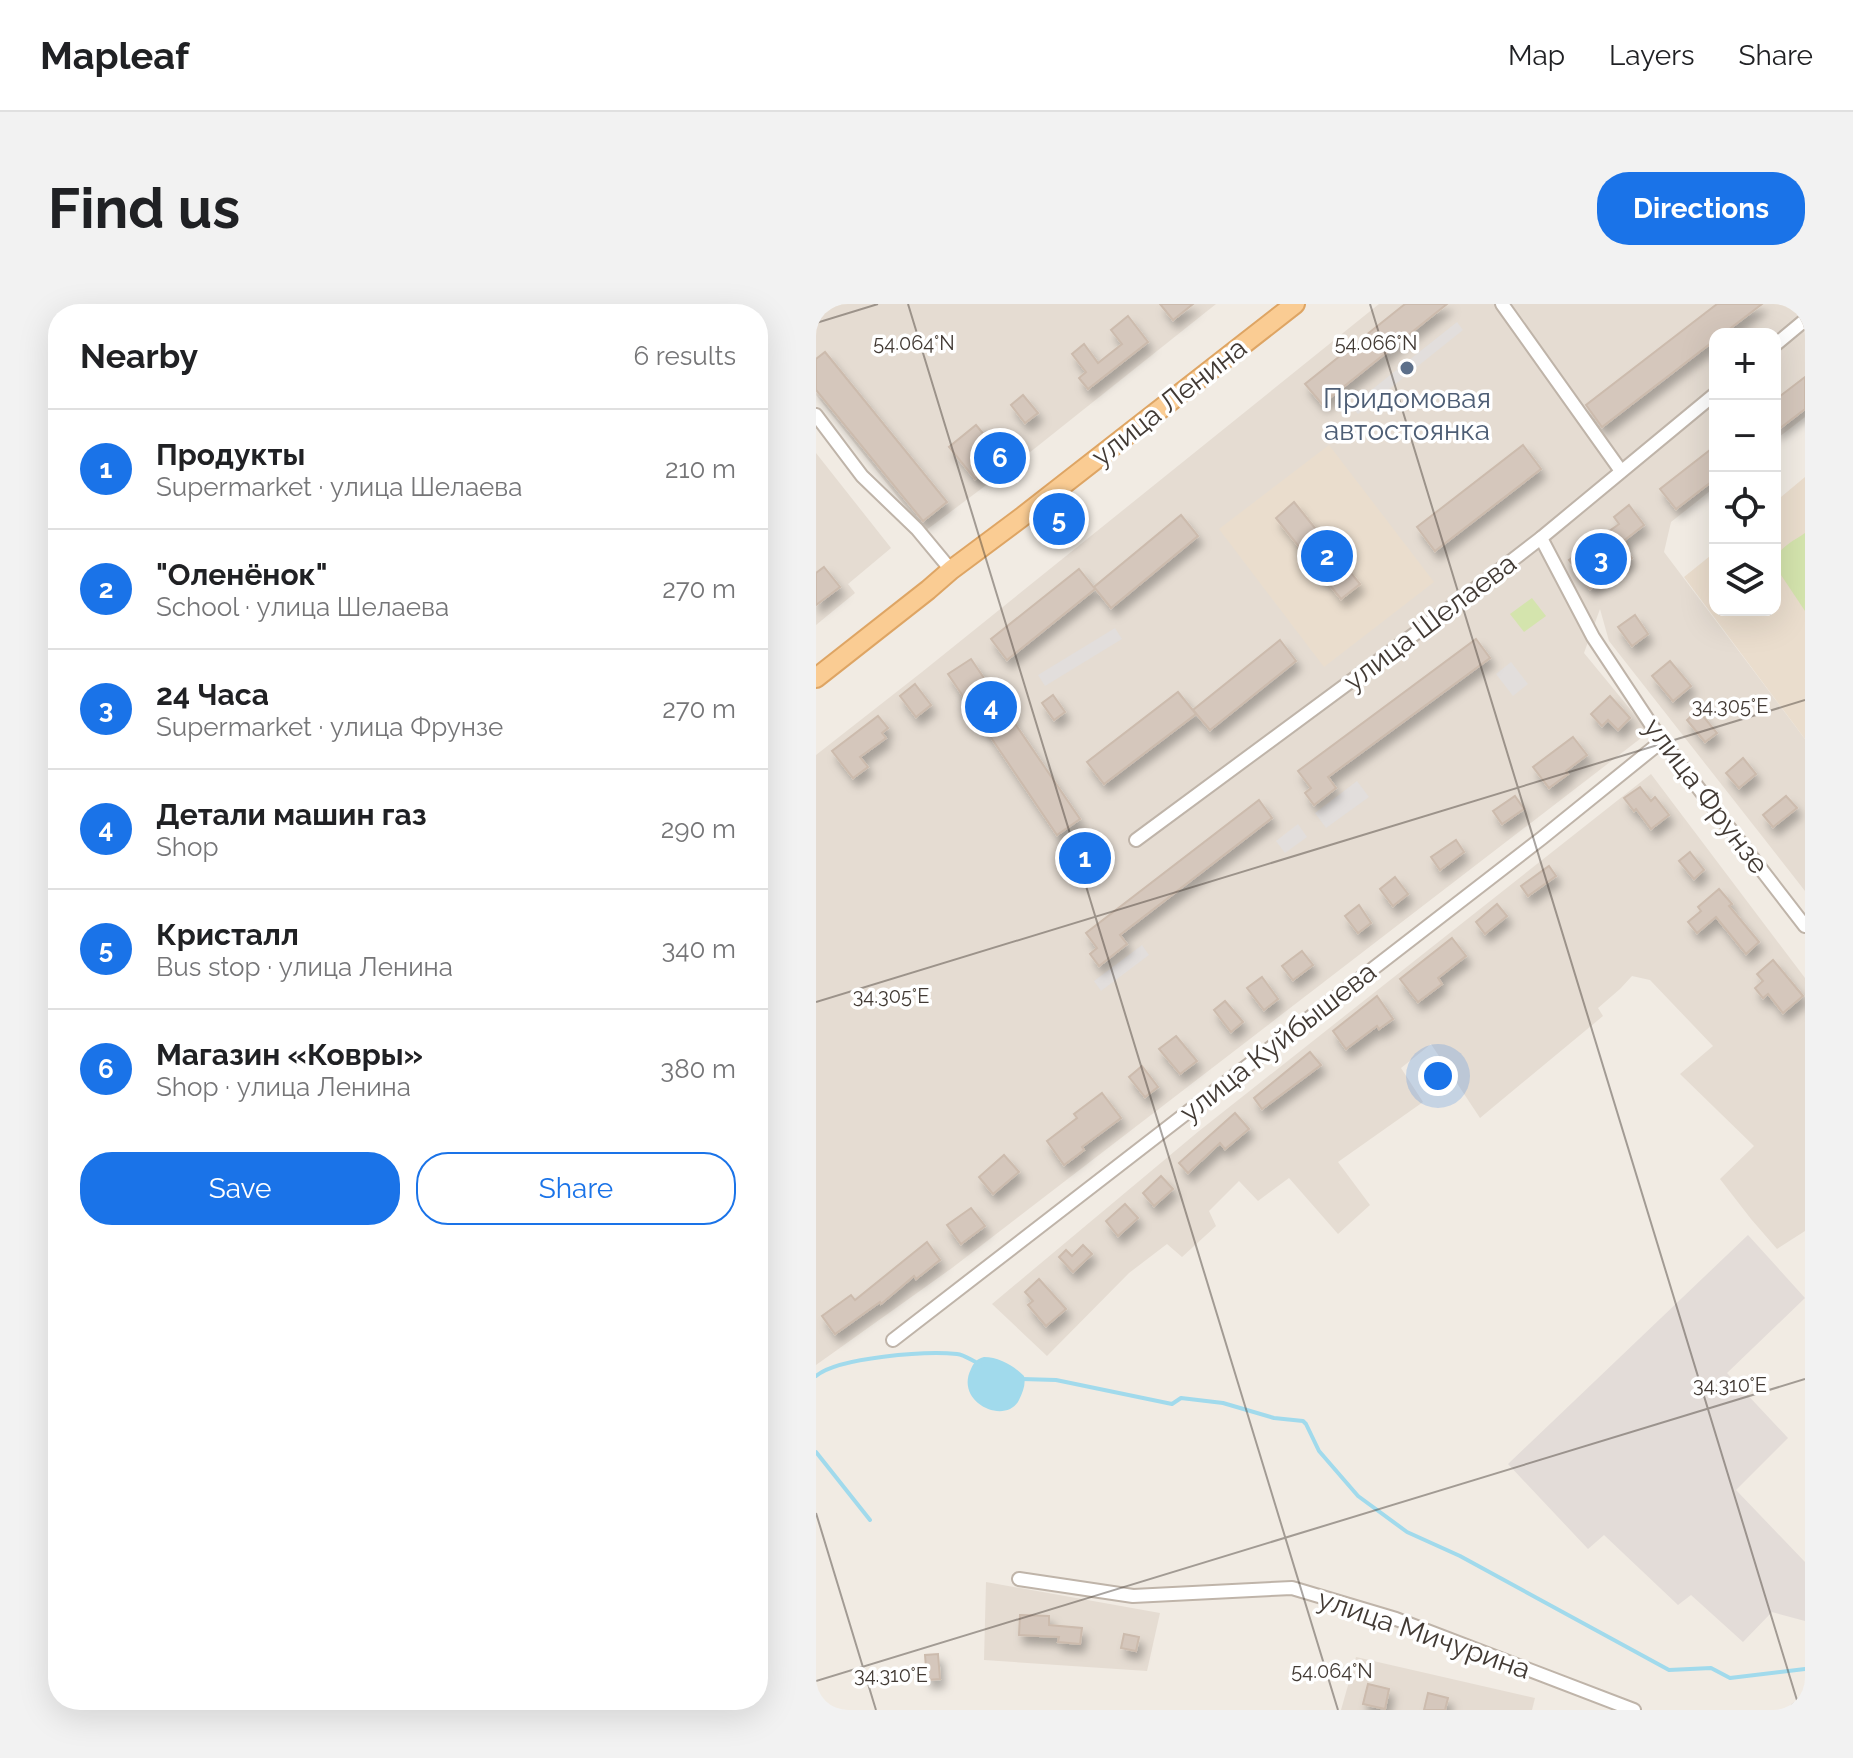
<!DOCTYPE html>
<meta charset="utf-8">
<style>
:root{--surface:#fff;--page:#f2f2f2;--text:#202124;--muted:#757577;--line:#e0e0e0;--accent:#1a73e8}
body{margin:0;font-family:Raleway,sans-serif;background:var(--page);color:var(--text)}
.controls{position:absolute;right:24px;top:24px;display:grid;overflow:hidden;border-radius:16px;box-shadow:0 8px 32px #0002}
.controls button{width:72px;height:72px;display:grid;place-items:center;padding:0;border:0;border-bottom:2px solid var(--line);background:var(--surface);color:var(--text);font:40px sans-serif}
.you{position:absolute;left:622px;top:772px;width:28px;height:28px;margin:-20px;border:6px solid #fff;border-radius:50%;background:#1a73e8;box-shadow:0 0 0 12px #1a73e833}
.badge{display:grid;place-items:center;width:52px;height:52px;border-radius:50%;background:var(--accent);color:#fff;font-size:26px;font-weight:700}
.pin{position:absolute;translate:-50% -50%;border:4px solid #fff;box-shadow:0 2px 8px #0006}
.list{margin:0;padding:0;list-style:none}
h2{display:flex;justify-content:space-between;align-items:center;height:104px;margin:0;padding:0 32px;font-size:34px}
h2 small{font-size:26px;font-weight:400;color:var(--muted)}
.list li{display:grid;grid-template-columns:52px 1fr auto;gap:24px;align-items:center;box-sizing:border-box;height:120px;padding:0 32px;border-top:2px solid var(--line)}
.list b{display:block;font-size:30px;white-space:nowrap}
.list p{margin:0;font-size:26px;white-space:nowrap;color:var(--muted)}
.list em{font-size:26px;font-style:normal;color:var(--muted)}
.actions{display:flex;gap:16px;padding:24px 32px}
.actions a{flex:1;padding:18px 0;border:2px solid var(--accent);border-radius:32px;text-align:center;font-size:28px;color:var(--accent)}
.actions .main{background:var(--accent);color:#fff}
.icon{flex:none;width:44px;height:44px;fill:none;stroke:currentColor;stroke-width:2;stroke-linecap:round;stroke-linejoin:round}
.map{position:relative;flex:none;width:989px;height:1406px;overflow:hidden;border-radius:32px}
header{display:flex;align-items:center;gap:48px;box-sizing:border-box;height:112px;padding:0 40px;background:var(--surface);border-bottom:2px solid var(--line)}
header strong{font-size:38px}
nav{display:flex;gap:44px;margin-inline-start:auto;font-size:28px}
.intro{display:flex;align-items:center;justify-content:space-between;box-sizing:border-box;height:192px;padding:0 48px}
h1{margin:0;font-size:56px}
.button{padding:20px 36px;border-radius:32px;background:var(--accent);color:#fff;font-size:28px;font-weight:700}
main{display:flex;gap:48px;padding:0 48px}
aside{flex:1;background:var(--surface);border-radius:32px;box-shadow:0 8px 32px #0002}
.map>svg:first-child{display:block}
.residential{fill:#e5dcd2}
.industrial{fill:#e3dcd8}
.education{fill:#eaddcd}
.green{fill:#d4e4ad}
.parking{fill:#e2dedc}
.water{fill:#a1daec}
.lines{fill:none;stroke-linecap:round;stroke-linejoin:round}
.stream{stroke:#a1daec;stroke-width:4}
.building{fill:#d5c7bc;stroke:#ccbbad;stroke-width:2;filter:url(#shadow)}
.street-casing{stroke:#bfb4a9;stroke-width:16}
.primary-casing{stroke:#dea564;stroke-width:22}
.street{stroke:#fff;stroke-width:12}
.primary{stroke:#facc93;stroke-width:18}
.ticks{fill:none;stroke:#423a34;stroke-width:2;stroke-opacity:0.45}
.service-dot{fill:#5c6f8a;stroke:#fff;stroke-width:3}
.labels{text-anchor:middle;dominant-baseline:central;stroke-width:7;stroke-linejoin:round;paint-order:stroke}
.service-label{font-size:28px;fill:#4e5e75;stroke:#fff}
.street-label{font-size:28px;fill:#423a34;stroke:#fff}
.ticks-label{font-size:20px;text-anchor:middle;fill:#423a34;stroke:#fff;stroke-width:7;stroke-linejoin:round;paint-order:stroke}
</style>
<header>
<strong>Mapleaf</strong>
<nav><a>Map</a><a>Layers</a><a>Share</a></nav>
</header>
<div class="intro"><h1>Find us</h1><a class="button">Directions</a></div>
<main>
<aside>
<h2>Nearby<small>6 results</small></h2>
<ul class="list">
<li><span class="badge">1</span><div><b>Продукты</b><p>Supermarket · улица Шелаева</p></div><em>210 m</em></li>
<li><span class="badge">2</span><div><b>&quot;Оленёнок&quot;</b><p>School · улица Шелаева</p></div><em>270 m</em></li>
<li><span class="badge">3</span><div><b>24 Часа</b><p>Supermarket · улица Фрунзе</p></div><em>270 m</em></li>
<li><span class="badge">4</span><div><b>Детали машин газ</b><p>Shop</p></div><em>290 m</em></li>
<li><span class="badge">5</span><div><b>Кристалл</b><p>Bus stop · улица Ленина</p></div><em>340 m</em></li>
<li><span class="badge">6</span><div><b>Магазин «Ковры»</b><p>Shop · улица Ленина</p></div><em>380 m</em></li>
</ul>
<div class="actions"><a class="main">Save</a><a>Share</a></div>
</aside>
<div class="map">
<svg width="989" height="1406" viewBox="0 0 989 1406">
<defs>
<filter id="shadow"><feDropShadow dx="4.5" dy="8" stdDeviation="4" flood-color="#0004"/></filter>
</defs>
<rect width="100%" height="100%" fill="#f1ebe3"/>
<!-- residential -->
<g class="residential">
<polygon points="0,0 400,0 213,149 109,227 0,91"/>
<polygon points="563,0 989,0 989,113 959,136 959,30 899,30 899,183 855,218 848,248 989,435 989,587 793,337 784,305 768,349 833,428 136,964 0,1061 0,451 106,368"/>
<polygon points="0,149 75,244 32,280 39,289 0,321"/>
<polygon points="835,470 989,674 989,927 961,945 935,915 904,875 938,842 864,770 897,742 834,676 816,672 804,685 782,704 787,712 664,814 615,740 585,764 607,798 522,858 554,901 522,930 473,874 442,897 423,877 393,907 400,922 366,953 351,940 313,969 231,1052 176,1000 383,827"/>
<polygon points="170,1278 344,1309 331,1367 168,1356"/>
<polygon points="540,1353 719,1394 716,1406 525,1406"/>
</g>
<!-- industrial -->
<polygon class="industrial" points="932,931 989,994 911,1069 972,1134 920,1186 989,1258 989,1317 956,1308 927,1338 875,1291 862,1301 788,1231 772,1245 692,1160"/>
<!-- education -->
<g class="education">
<polygon points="513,141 618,278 508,363 403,225"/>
<polygon points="989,173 989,435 868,273 899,248 899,306 959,306 959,198"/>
</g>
<!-- green -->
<g class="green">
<path d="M989,229v78l-30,-45c0,-17 17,-24 30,-33z"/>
<polygon points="716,294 730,312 708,328 694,310"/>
</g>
<!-- parking -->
<g class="parking">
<polygon points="641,18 647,26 542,110 535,102"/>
<polygon points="299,324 306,335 229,382 222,371"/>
<polygon points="695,358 712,380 697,392 680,370"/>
<polygon points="541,477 553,493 510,524 499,509"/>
<polygon points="482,520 491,533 469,549 460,537"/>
<polygon points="326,641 333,651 285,687 278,677"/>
</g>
<!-- water -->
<path class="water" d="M168,1053c15,0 30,9 40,19 2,8 -1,16 -5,24 -13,26 -65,3 -48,-31 3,-7 6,-10 13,-12z"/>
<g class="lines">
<!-- stream -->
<g class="stream">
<path d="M0,1072c23,-19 110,-25 141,-22 8,1 15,7 23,10"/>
<polyline points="206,1075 240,1076 356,1100 365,1094 407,1099 458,1114 487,1117 490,1120 503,1147 542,1192 591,1228 644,1252 853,1366 895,1364 914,1374 989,1365"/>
<polyline points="0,1148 54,1216"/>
</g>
</g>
<!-- building -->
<g class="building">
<polygon points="344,0 377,0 357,16"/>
<polygon points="589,0 631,0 506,100 489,80"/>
<polygon points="901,0 946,0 907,30 899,30 899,36 786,123 770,101"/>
<polygon points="312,12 332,38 272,85 263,74 270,68 256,50 268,40 282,59 306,40 295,26"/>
<polygon points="9,48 131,198 107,217 0,86 0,55"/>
<polygon points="989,73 989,105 959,128 959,96"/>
<polygon points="207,91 222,109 209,119 195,101"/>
<polygon points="160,121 186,152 159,175 133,143"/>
<polygon points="707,141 725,165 619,247 601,223"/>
<polygon points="899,142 899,175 860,205 844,185"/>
<polygon points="478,198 544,280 525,295 460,214"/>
<polygon points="813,201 828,221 805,239 816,254 774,285 753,256 803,220 798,213"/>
<polygon points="365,211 382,232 295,304 278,283"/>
<polygon points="8,263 24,283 0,301 0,269"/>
<polygon points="263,265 279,285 191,356 175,335"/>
<polygon points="819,311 832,330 816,342 802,323"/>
<polygon points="660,335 674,354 512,473 520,484 498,501 489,489 495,484 482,467"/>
<polygon points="464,336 480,357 394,426 377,406"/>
<polygon points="155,355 264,515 241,531 132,370"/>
<polygon points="854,357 875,382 857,397 836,372"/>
<polygon points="99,380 115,401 100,413 84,392"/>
<polygon points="362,388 380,410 288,480 271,458"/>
<polygon points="237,391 249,408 238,416 226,399"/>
<polygon points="794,392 814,414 802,426 792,416 786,422 775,410"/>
<polygon points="882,406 901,429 889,438 871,416"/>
<polygon points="62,412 72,424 66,429 70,434 44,453 52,463 37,474 16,447"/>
<polygon points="757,433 771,451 750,467 752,470 733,484 717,463"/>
<polygon points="927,454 940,470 923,484 910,469"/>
<polygon points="824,483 835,497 839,493 853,511 835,525 820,505 818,507 808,494"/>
<polygon points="699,492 708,505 686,520 677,507"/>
<polygon points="970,492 981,504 957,523 947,511"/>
<polygon points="443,496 456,514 304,631 311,640 283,662 274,650 281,644 270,629"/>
<polygon points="640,536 648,548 624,566 615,553"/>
<polygon points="276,540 285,552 263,569 254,556"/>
<polygon points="874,548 888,566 878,575 863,557"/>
<polygon points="733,562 740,572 712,592 705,582"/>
<polygon points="579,573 592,590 577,602 564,585"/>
<polygon points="903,585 916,600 913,602 943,638 930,650 900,613 881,629 872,618 885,607 882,603"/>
<polygon points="681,600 691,612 669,630 660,618"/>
<polygon points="543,601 555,619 542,629 529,612"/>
<polygon points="636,634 650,652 622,674 626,680 602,698 584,675"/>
<polygon points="486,647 497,661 477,676 466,662"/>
<polygon points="957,656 987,692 967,709 952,690 947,694 939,684 947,677 941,670"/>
<polygon points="446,673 462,695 448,706 431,684"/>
<polygon points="561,692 577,715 563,725 561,722 530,745 517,727"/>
<polygon points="409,697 427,718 415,728 398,706"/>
<polygon points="360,732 381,757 364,770 343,745"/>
<polygon points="494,748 505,761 446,805 438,794"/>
<polygon points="326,762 342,783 329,793 313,773"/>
<polygon points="286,789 305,814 266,843 268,846 248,861 231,837 261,814 258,810"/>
<polygon points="419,809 433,825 409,845 404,839 372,869 363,859"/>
<polygon points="188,851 203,868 177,890 163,873"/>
<polygon points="345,872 357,885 338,902 327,889"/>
<polygon points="309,900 322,914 302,932 290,917"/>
<polygon points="155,904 169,922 145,940 131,921"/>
<polygon points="111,938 124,956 100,975 98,972 65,1000 64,998 19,1030 6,1012 35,991 39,996"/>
<polygon points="267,941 276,950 257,968 243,953 250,946 256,952"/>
<polygon points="223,975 250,1005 230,1022 212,1001 217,997 209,988"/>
<polygon points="204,1311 233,1312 233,1321 266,1324 264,1340 242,1338 243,1333 203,1331"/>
<polygon points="308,1330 323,1333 320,1347 305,1344"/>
<polygon points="122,1350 124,1375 111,1376 109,1351"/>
<polygon points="552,1380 573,1385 569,1405 547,1400"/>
<polygon points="612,1389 632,1394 629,1406 608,1406"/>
</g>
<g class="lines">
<!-- street casing -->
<g class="street-casing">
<g id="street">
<polyline points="686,0 805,167"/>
<polyline points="959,41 989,16"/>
<polyline points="0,111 46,172 101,225 135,266"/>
<polyline points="725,234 777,333 846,437 989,622"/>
<polyline points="320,536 646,295 725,234 899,90"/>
<polyline points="77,1036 726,534 846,437"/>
<polyline points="203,1275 317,1292 476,1284 580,1315 818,1406"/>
<polyline points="981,1406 982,1406"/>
</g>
</g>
<!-- primary casing -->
<g class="primary-casing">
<polyline id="primary" points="0,374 112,286 135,266 206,213 479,0"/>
</g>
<!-- street -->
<use href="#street" class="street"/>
<!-- primary -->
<use href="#primary" class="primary"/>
</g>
<!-- ticks -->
<path class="ticks" d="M92,0l430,1406M554,0l430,1406M0,19l62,-19M0,698l989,-302M0,1209l60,197M0,1377l989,-302"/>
<!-- markers -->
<circle class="service-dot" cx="591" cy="64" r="8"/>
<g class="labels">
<!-- service labels -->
<g class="service-label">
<text x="591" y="94">Придомовая<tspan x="591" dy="32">автостоянка</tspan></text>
</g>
<!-- street labels -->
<g class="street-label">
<text transform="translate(353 98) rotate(-38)">улица Ленина</text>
<text transform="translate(614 318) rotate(-37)">улица Шелаева</text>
<text transform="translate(890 492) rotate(53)">улица Фрунзе</text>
<text transform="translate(462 738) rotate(-38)">улица Куйбышева</text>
<text transform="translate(608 1330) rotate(19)">улица Мичурина</text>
</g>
</g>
<g class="ticks-label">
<text x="98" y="46">54.064°N</text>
<text x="560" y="46">54.066°N</text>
<text x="914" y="409">34.305°E</text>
<text x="75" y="699">34.305°E</text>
<text x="914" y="1088">34.310°E</text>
<text x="516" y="1374">54.064°N</text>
<text x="75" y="1378">34.310°E</text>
</g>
</svg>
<div class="controls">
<button>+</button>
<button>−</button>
<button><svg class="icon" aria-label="locate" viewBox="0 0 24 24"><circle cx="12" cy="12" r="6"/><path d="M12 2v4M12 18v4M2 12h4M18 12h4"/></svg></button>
<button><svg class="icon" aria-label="layers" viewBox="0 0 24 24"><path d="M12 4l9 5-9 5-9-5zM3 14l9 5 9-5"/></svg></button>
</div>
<div class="you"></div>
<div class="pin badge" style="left:269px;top:554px">1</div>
<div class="pin badge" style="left:511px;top:252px">2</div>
<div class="pin badge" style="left:785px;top:255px">3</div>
<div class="pin badge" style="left:175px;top:403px">4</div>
<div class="pin badge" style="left:243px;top:215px">5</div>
<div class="pin badge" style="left:184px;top:154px">6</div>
</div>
</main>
